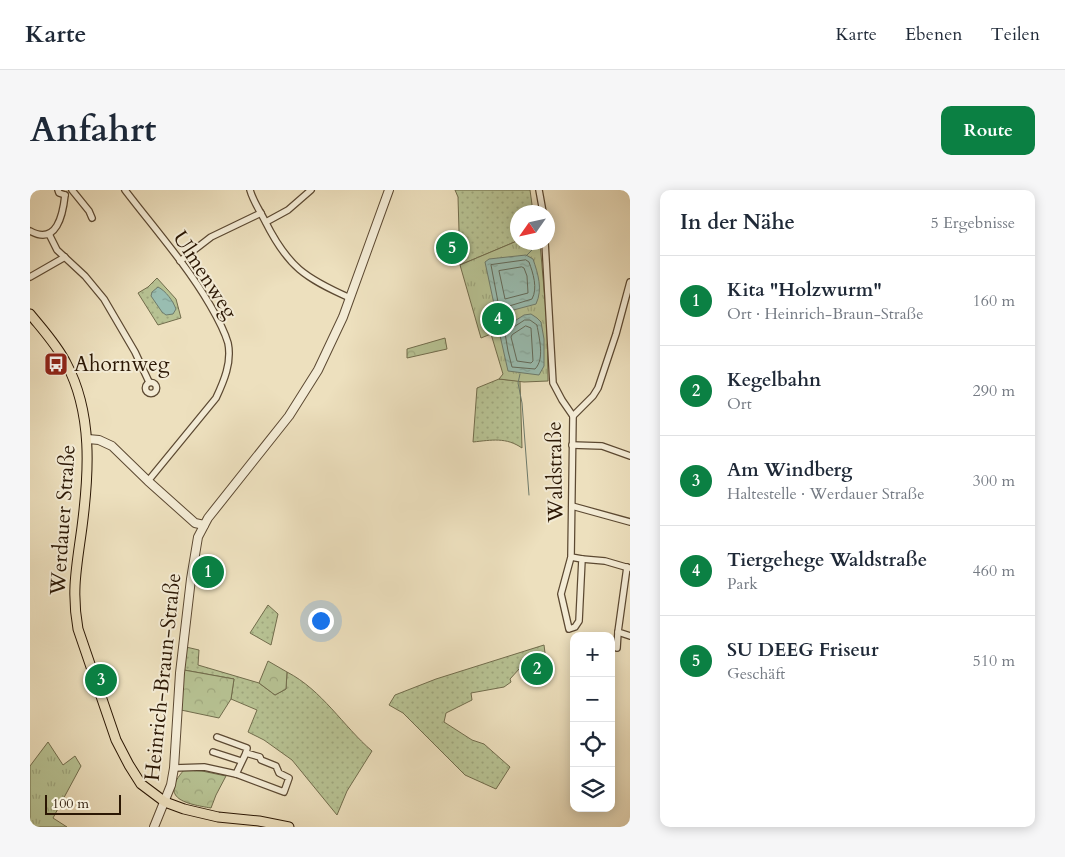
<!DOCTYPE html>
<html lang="de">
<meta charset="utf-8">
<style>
:root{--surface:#fff;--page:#f6f6f7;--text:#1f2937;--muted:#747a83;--line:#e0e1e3;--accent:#0b8043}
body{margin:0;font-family:Cardo,serif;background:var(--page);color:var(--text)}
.controls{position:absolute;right:15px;bottom:15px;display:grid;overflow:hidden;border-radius:10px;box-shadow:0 2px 12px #0003}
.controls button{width:45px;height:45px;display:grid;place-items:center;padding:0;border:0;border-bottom:1px solid var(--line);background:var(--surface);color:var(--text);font:25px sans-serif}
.compass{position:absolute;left:480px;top:15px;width:45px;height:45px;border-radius:50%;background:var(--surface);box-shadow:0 2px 12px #0003;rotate:236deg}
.scale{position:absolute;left:15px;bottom:12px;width:76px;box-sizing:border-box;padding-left:5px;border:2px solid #2b1704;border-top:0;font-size:14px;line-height:18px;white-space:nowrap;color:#2b1704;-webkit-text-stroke:4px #f3ebd5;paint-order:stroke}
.you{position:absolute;left:290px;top:430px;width:18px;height:18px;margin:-12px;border:4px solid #fff;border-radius:50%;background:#1a73e8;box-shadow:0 0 0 8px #1a73e833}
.badge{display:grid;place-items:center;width:32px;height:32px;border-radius:50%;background:var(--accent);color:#fff;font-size:16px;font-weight:700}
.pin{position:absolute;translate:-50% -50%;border:2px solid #fff;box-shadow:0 1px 5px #0006}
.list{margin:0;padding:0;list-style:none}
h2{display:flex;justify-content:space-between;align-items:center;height:65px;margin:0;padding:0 20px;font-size:21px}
h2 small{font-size:16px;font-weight:400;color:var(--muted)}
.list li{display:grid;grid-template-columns:32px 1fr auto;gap:15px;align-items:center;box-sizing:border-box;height:90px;padding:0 20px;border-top:1px solid var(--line)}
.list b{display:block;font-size:19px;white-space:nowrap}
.list p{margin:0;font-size:16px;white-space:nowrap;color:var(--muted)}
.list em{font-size:16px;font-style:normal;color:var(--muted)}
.icon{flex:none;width:28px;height:28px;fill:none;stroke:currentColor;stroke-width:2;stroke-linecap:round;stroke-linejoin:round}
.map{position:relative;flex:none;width:600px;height:637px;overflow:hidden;border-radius:10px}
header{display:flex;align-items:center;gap:30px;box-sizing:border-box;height:70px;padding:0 25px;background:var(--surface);border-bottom:1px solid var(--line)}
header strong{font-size:24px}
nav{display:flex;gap:28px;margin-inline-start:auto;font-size:18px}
.intro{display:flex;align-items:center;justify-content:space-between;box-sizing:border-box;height:120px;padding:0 30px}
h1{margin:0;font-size:35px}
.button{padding:12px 22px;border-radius:10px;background:var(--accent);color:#fff;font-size:18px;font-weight:700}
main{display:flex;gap:30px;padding:0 30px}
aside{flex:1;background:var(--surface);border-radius:10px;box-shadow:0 2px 12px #0003}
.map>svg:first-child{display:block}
.grass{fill:url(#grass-dots);stroke:#716c4c}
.forest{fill:url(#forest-crowns);stroke:#716c4c}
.park{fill:url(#park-tufts);stroke:#716c4c}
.water{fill:url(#water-ripples);stroke:#6d7b6c}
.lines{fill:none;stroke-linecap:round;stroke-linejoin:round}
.shore{stroke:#626a5a;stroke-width:1}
.stream{stroke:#6d7b6c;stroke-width:1}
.minor-casing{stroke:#5c4932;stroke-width:8}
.tertiary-casing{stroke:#5c4932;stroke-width:10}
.primary-casing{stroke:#2b1704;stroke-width:11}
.minor{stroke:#f3ebd5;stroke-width:5.5}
.tertiary{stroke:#f3ebd5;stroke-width:8}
.primary{stroke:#ede0be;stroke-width:9}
.labels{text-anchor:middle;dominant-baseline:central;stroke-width:4;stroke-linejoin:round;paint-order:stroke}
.street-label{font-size:21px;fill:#2b1704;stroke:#f3ebd5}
.poi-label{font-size:21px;fill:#2b1704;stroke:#f3ebd5;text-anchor:start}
</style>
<header>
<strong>Karte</strong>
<nav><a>Karte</a><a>Ebenen</a><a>Teilen</a></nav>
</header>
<div class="intro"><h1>Anfahrt</h1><a class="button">Route</a></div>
<main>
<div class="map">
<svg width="600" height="637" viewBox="0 0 600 637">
<defs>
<pattern id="grass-dots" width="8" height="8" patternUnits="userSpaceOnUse" patternTransform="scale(1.25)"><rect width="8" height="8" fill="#b7c293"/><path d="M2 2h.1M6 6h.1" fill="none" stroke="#9ea67d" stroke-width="1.8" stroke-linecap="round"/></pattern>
<pattern id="forest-crowns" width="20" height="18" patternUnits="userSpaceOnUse" patternTransform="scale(1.25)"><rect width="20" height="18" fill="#b7c293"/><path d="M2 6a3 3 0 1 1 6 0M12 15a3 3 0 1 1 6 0" fill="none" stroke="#9ea67d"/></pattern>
<pattern id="park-tufts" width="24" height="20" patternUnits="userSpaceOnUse" patternTransform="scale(1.25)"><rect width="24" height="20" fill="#b7c293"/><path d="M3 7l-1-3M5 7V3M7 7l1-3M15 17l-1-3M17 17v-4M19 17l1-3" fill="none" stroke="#9ea67d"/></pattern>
<pattern id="water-ripples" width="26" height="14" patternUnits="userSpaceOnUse" patternTransform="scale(1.25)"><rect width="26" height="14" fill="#99bdb1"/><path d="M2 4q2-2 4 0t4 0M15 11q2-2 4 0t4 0" fill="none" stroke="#84a297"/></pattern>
</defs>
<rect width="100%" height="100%" fill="#ede0be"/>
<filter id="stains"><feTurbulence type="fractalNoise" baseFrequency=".004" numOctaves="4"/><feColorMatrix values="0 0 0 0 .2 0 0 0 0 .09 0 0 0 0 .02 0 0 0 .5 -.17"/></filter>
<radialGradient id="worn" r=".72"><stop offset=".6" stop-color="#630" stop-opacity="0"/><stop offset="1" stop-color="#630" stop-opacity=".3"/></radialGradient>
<!-- grass -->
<g class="grass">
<polygon points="425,0 500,0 503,22 488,22 487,51 430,75 428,7"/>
<polygon points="127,88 146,109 151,128 128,135 108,103 118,97"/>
<path d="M469,189l21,2 2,67c-16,-11 -30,-8 -49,-6l4,-54z"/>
<polygon points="238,415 248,424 241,455 220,443"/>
<polygon points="514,455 515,463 491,470 490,478 480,489 481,492 474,497 441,503 442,510 416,523 414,532 442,550 454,554 480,577 466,599 435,585 373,523 359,515 365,505 406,489"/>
<path d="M156,457l13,3 -1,15 61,18 16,12 11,-6 1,-17c35,18 56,54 85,79l-25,40 -10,24 -45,-55 -28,-20 -16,-8 9,-22 -26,-11 3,-20 -50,-9z"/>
</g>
<!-- forest -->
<g class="forest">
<polygon points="415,148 417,159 377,168 377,159"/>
<polygon points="238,471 257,482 256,499 245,505 229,493"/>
<polygon points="154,480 204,489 201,509 189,528 151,520"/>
<path d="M154,580l18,1 24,5 -10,19 -5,13c-24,-4 -53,-9 -27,-38z"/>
</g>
<!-- park -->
<g class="park">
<polygon points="487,51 488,52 510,53 517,133 518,191 494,192 469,189 473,184 461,144 451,148 430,75"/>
<polygon points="18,552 33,575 45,566 51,576 23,628 37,637 0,637 0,576"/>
</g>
<!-- water -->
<g class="water">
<path d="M496,65l7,4c5,15 10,30 3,45l-30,8 -9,-2 -3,-6 -9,-42 4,-3z"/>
<path d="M128,97c8,4 15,14 18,22l-3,5 -7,1 -4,-3 -11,-16 1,-4z"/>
<polygon points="501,124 507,128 511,132 514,149 514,176 509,185 478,181 469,141 494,125"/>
</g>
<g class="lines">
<!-- shore -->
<g class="shore">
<path d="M496,70l3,2c4,11 9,26 3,37l-26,8 -5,-1 -3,-4 -7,-37z"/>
<polygon points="492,77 494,78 497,86 498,103 475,109 469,81"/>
<path d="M495,130h5l7,5c2,13 8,34 -2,44l-23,-2 -4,-16 -3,-18z"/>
<polygon points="496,136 501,138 503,171 501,173 487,171 481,147 482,145"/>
</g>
<!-- stream -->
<g class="stream">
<polyline points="496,66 507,55"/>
<polyline points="490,184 488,193 492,213 499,305"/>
</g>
<!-- minor casing -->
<g class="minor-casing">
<g id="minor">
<polyline points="28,0 29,3 35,5"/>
<polyline points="42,0 59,21 62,28"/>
<path d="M95,0c29,38 61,74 85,115 7,12 14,24 18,38 4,19 -4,38 -12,55l-68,83"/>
<path d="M220,0c3,11 10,21 15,31 23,46 40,57 85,77"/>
<polyline points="509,0 513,22"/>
<polyline points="236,32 258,20 281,0"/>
<path d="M0,41c27,15 33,-17 35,-36"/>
<polyline points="19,44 27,60 55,86 74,109 105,162 119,192"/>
<polyline points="515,52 523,193 532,210 543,226 541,367 531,404 539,439 545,437 549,431 552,369 541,367"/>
<polyline points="150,71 181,47 231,23"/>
<polyline points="0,87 35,67"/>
<circle cx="121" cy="198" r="5.5"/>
<polyline points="543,226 563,206 568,198 586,144 600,92"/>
<polyline points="542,255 572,256 600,266"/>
<polyline points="542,316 600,332"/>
<polyline points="552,369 575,371 599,378"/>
<polyline points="597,377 588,442 600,446"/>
<polyline points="587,458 588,442"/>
<polyline points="183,562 211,571"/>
<polyline points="144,578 174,577 206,584 254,602 259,588 249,583 246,576 231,570 230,567 216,563 217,558 187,547"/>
<polyline points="206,584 216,563"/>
</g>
</g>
<!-- tertiary casing -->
<g class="tertiary-casing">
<g id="tertiary">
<polyline points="58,249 69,250 82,256 118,291 165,333 174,335"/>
<polyline points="124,637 141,595 144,578 150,483 161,389 168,347 178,328 259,226 288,180 313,127 359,0"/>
</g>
</g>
<!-- primary casing -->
<g class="primary-casing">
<path id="primary" d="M0,124c13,16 27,31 36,49 27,50 23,110 16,164 -5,38 -11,64 -4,102l38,111 13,25 12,19 24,18 19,7 34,8 41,4 30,6"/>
</g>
<!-- minor -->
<use href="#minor" class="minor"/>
<!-- tertiary -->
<use href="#tertiary" class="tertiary"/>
<!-- primary -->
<use href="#primary" class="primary"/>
</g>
<!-- icons -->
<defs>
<g id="bus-square" transform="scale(1.25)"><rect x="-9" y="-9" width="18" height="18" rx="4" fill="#8f2418" stroke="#f3ebd5"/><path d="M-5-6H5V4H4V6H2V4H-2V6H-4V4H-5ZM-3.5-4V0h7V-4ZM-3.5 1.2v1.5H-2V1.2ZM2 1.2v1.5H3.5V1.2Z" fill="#fff"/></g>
</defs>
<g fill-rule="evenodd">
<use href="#bus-square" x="26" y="174"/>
</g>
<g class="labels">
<!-- street labels -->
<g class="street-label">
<text transform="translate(175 85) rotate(57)">Ulmenweg</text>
<text transform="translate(525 282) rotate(-91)">Waldstraße</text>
<text transform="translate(33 330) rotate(-86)">Werdauer Straße</text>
<text transform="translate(133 487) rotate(-84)">Heinrich-Braun-Straße</text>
</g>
<!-- poi labels -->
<g class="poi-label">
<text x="44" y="174">Ahornweg</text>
</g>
</g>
<rect width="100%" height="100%" filter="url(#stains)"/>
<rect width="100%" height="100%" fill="url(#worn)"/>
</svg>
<div class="controls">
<button>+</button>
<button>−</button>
<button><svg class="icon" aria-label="locate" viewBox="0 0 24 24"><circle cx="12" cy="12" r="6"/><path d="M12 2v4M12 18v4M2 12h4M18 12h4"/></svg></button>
<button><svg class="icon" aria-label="layers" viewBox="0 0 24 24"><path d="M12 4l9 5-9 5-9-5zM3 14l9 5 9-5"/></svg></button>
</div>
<svg class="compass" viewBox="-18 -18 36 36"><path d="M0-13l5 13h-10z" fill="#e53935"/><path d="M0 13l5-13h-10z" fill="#747a83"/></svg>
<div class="scale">100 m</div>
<div class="you"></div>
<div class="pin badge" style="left:178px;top:382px">1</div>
<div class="pin badge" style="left:507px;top:479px">2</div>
<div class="pin badge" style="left:71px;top:490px">3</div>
<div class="pin badge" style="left:468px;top:129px">4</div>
<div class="pin badge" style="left:422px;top:58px">5</div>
</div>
<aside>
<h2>In der Nähe<small>5 Ergebnisse</small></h2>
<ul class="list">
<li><span class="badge">1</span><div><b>Kita &quot;Holzwurm&quot;</b><p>Ort · Heinrich-Braun-Straße</p></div><em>160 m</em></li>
<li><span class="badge">2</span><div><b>Kegelbahn</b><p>Ort</p></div><em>290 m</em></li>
<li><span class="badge">3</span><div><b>Am Windberg</b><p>Haltestelle · Werdauer Straße</p></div><em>300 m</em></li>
<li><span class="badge">4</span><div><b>Tiergehege Waldstraße</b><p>Park</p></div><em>460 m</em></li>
<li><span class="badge">5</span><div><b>SU DEEG Friseur</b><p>Geschäft</p></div><em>510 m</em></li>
</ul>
</aside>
</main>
